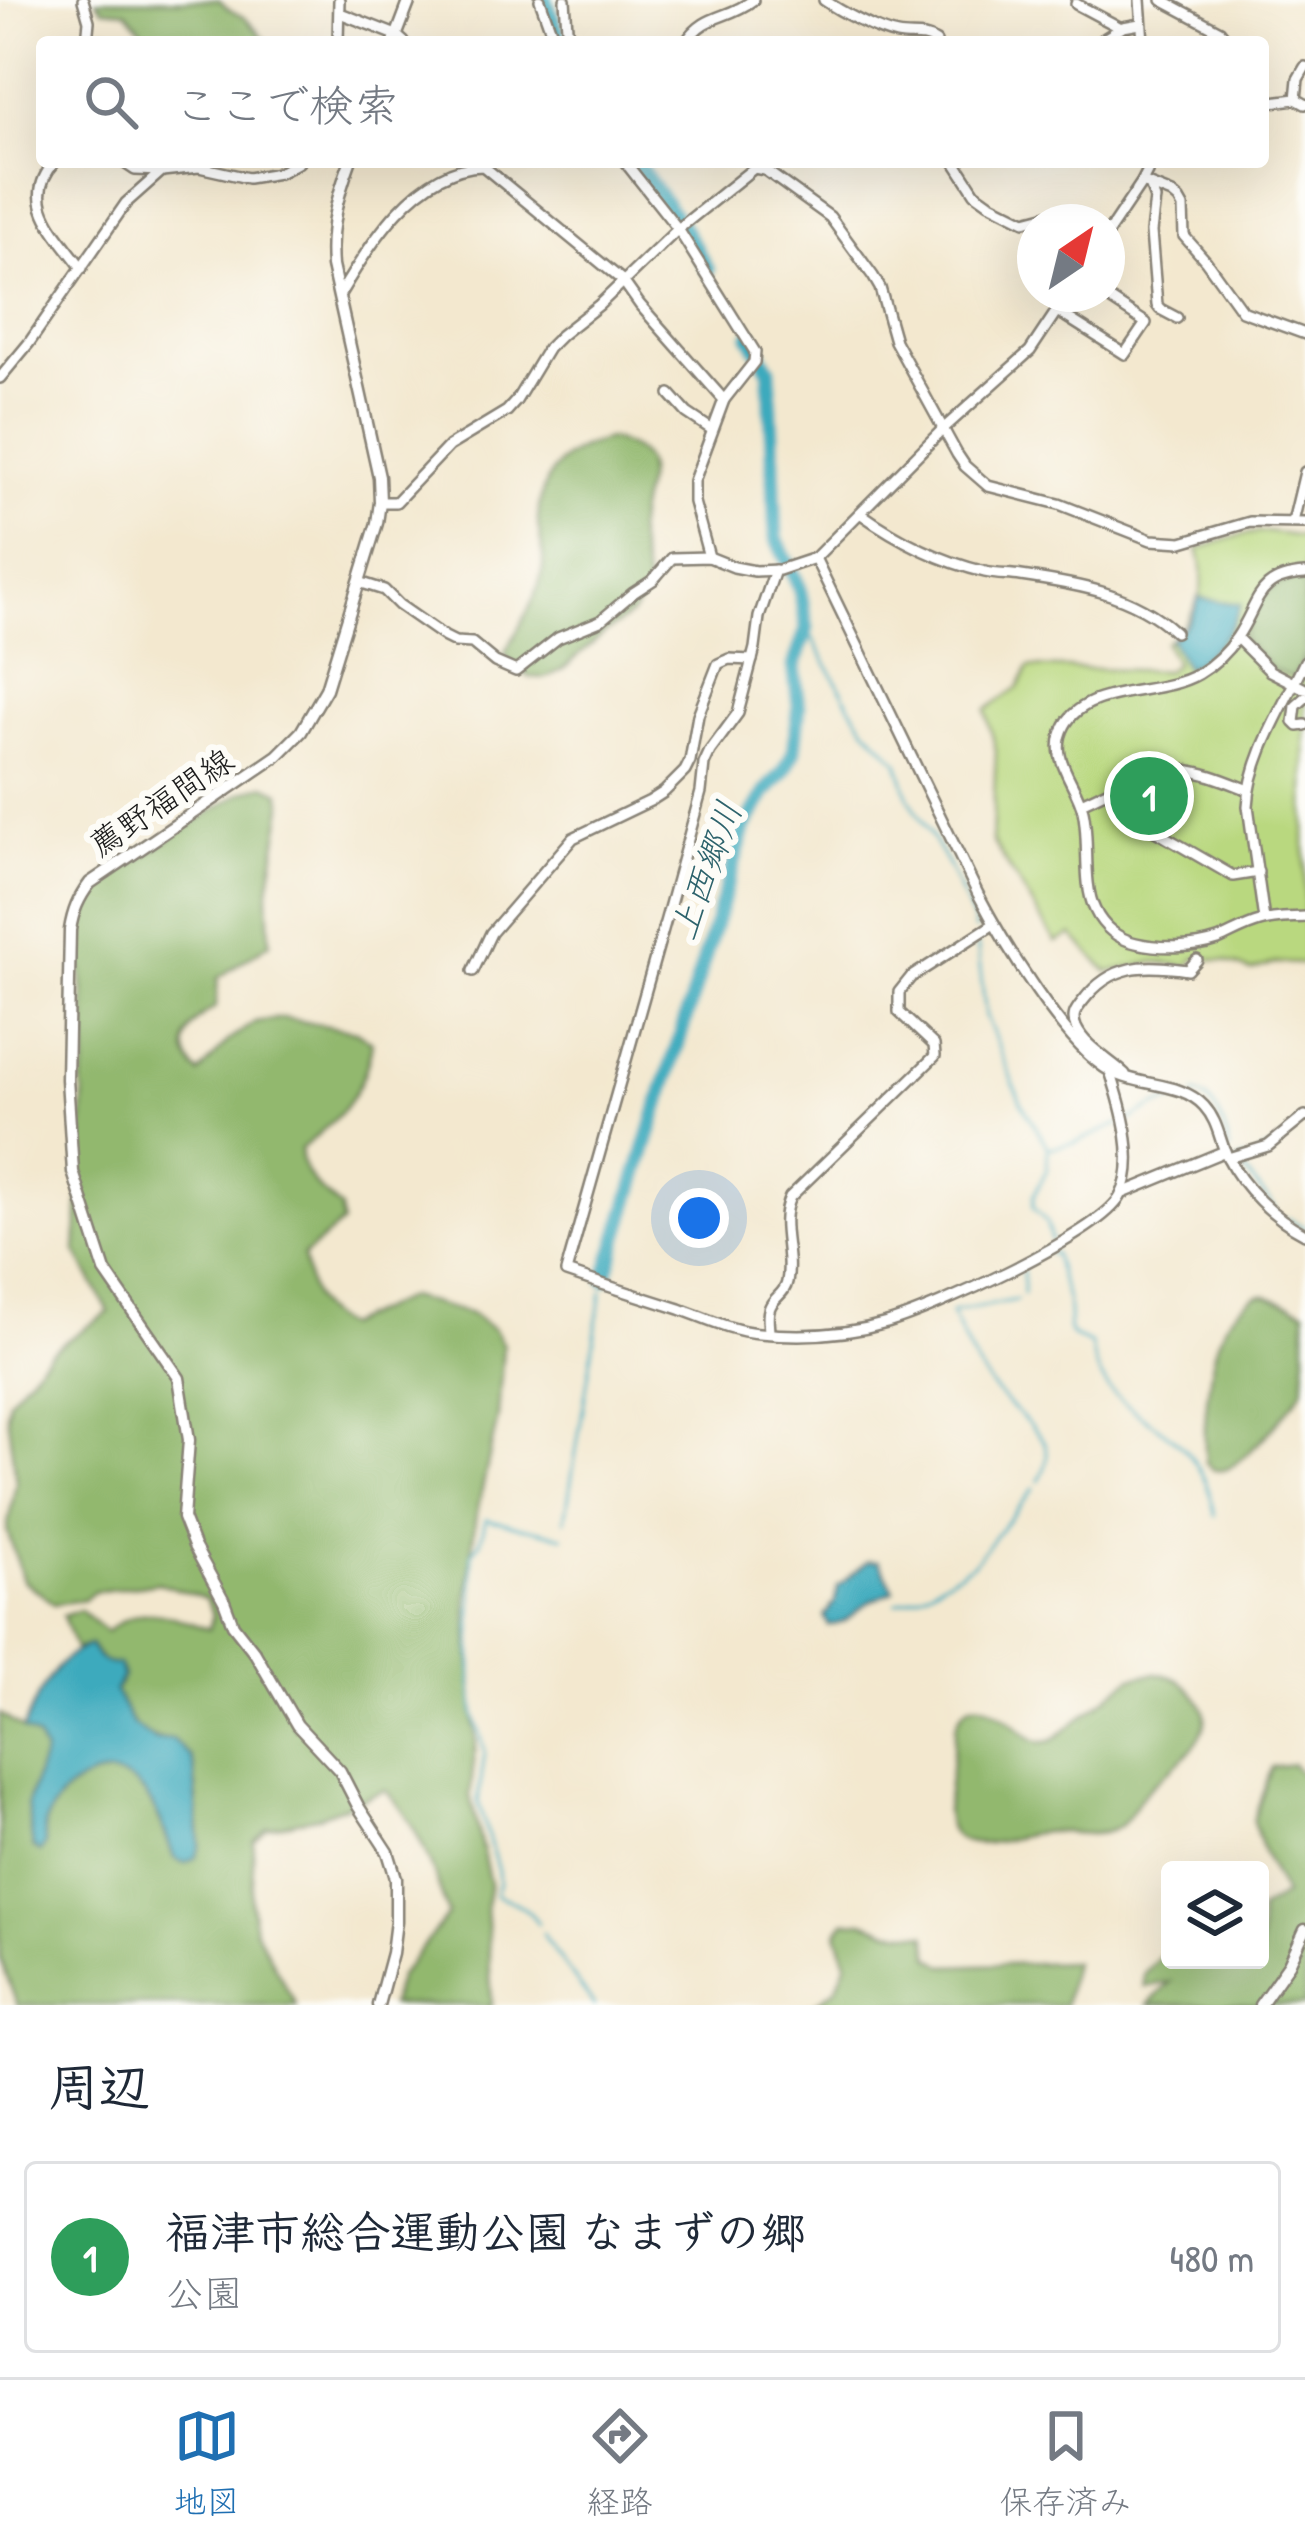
<!DOCTYPE html>
<html lang="ja">
<meta charset="utf-8">
<style>
:root{--surface:#fff;--page:#f6f6f7;--text:#1f2937;--muted:#747a83;--line:#e0e1e3;--accent:#1f6fb2}
body{margin:0;font-family:"Patrick Hand","Klee One",sans-serif;background:var(--page);color:var(--text)}
.controls{position:absolute;right:36px;bottom:36px;display:grid;overflow:hidden;border-radius:12px;box-shadow:0 12px 48px #0002}
.controls button{width:108px;height:108px;display:grid;place-items:center;padding:0;border:0;border-bottom:3px solid var(--line);background:var(--surface);color:var(--text);font:60px sans-serif}
.compass{position:absolute;left:1017px;top:204px;width:108px;height:108px;border-radius:50%;background:var(--surface);box-shadow:0 12px 48px #0002;rotate:35deg}
.you{position:absolute;left:699px;top:1218px;width:42px;height:42px;margin:-30px;border:9px solid #fff;border-radius:50%;background:#1a73e8;box-shadow:0 0 0 18px #1a73e833}
.badge{display:grid;place-items:center;width:78px;height:78px;border-radius:50%;background:var(--accent);color:#fff;font-size:39px;font-weight:700}
.pin{position:absolute;translate:-50% -50%;border:6px solid #fff;box-shadow:0 3px 12px #0006}
.list{margin:0;padding:0;list-style:none}
h2{display:flex;justify-content:space-between;align-items:center;height:156px;margin:0;padding:0 48px;font-size:51px}
h2 small{font-size:39px;font-weight:400;color:var(--muted)}
.list li{display:grid;grid-template-columns:78px 1fr auto;gap:36px;align-items:center;box-sizing:border-box;height:192px;margin:0 24px 24px;padding:0 24px;border:3px solid var(--line);border-radius:12px}
.list b{display:block;font-size:45px;white-space:nowrap}
.list p{margin:0;font-size:39px;white-space:nowrap;color:var(--muted)}
.list em{font-size:39px;font-style:normal;color:var(--muted)}
.icon{flex:none;width:66px;height:66px;fill:none;stroke:currentColor;stroke-width:2;stroke-linecap:round;stroke-linejoin:round}
.map{position:relative;flex:none;width:1305px;height:2005px;overflow:hidden}
.search{position:absolute;background:var(--surface);box-shadow:0 12px 48px #0002;left:36px;right:36px;top:36px;height:132px;display:flex;align-items:center;gap:30px;box-sizing:border-box;padding:0 42px;border-radius:12px;color:var(--muted);font-size:45px}
.sheet{height:372px;background:var(--surface)}
nav{display:flex;justify-content:space-around;align-items:center;box-sizing:border-box;height:168px;border-top:3px solid var(--line);background:var(--surface);font-size:33px;color:var(--muted)}
nav a{display:grid;justify-items:center;gap:6px}
nav .on{color:var(--accent)}
.map>svg:first-child{display:block}
.green{fill:#b9d87f;stroke:#6a7a4e;stroke-width:3}
.forest{fill:#92b86e;stroke:#576a45;stroke-width:3}
.water{fill:#3eaabd;stroke:#2d636c;stroke-width:3}
.lines{fill:none;stroke-linecap:round;stroke-linejoin:round}
.stream{stroke:#3eaabd;stroke-width:3}
.river{stroke:#3eaabd;stroke-width:15}
.minor-casing{stroke:#888276;stroke-width:14}
.major-casing{stroke:#888276;stroke-width:15}
.minor{stroke:#fff;stroke-width:9}
.major{stroke:#fff;stroke-width:10}
.labels{text-anchor:middle;dominant-baseline:central;stroke-width:12;stroke-linejoin:round;paint-order:stroke}
.street-label{font-size:33px;fill:#1c1c1c;stroke:#fdfcf7}
.water-label{font-size:36px;font-style:italic;fill:#2d636c;stroke:#fdfcf7}
</style>
<div class="map">
<svg width="1305" height="2005" viewBox="0 0 1305 2005">
<rect width="100%" height="100%" fill="#fdfcf7"/>
<filter id="ink" filterUnits="userSpaceOnUse"><feTurbulence type="fractalNoise" baseFrequency=".00833" numOctaves="2"/><feDisplacementMap in="SourceGraphic" scale="24" xChannelSelector="R" yChannelSelector="G"/><feConvolveMatrix kernelMatrix="1 2 1 2 8 2 1 2 1" color-interpolation-filters="sRGB"/></filter>
<filter id="wash" filterUnits="userSpaceOnUse"><feTurbulence type="fractalNoise" baseFrequency=".004" numOctaves="4" result="noise"/><feDisplacementMap in="SourceGraphic" scale="48" xChannelSelector="R" yChannelSelector="G"/><feGaussianBlur stdDeviation="2.7" result="paint"/><feColorMatrix in="noise" values="0 0 0 0 0 0 0 0 0 0 0 0 0 0 0 0 0 1.4 0 .05"/><feComposite in="paint" operator="in"/></filter>
<g filter="url(#wash)">
<rect width="100%" height="100%" fill="#f3e8cf"/>
<!-- green -->
<path class="green" d="M1266,532l39,5v427l-30,-1 -24,8 -26,-10 -29,-3 -8,8 -33,-4 -47,10 -36,-37 -16,7 -64,-101 4,-90 -10,-41 33,-23 10,-20 137,4 9,-8 -10,-20c29,-22 46,-57 33,-94l43,-14z"/>
<!-- forest -->
<g class="forest">
<polygon points="96,0 219,0 228,9 245,18 267,42 97,42 104,30 135,40 142,30 126,11 103,9"/>
<path d="M609,439c63,18 29,43 28,89 0,23 8,43 11,65l-17,22 -29,20 -40,35 -17,8 -16,-1 -15,-11 -9,-12c12,-24 36,-62 38,-88 2,-16 -6,-32 -5,-48 3,-47 26,-68 71,-79z"/>
<path d="M1305,578v76l-12,24 -20,-8 -31,-32c19,-36 17,-54 63,-60z"/>
<path d="M265,785l15,7 3,14 -15,89 2,48 -52,35 -2,29c-29,16 -43,40 -17,67l29,-33 27,-19 28,-4 73,13 16,11c-8,54 -32,74 -71,107 -3,25 23,44 40,60l1,14 -39,33c7,33 7,55 41,70l64,-29 63,17 23,16 9,15 -5,72 -23,104 -8,79 9,144 -6,52 20,88 -4,21 6,100h-102l9,-29 49,-61c-13,-42 -31,-94 -63,-125l-66,26 -51,12 -14,13 -3,61 4,28 41,75h-279l-17,-48v-243l37,24 8,15 -18,51 6,43 12,-2c0,-5 -1,-16 0,-19 9,-36 56,-67 89,-43 21,16 31,51 40,75l26,-13 -4,-59 -24,-47c-34,3 -44,-20 -57,-48l5,-8 -10,-18 -9,-6 -11,-14 -15,4 -12,-33 17,-6 26,22c41,-32 58,-17 103,-3l4,-15 -7,-15 -47,-16 -65,9 -11,8 -29,4 -31,-24 -16,-50 9,-48 -9,-67 2,-16 41,-47 59,-40 -33,-60 8,-158c-5,-14 1,-22 2,-37 4,-62 -18,-106 8,-169l146,-95z"/>
<path d="M1257,1295h9l39,15c0,16 0,66 -2,78 -7,16 -64,81 -80,82 -10,2 -11,-2 -17,-7 -3,-28 -1,-51 3,-78 5,-38 12,-70 48,-90z"/>
<path d="M1156,1673c17,3 28,8 39,22 34,37 -25,72 -48,95 -12,12 -19,36 -37,41 -20,7 -44,-1 -65,1 -33,3 -97,35 -99,-22l10,-84c16,-51 55,0 77,13 9,5 9,3 19,2l79,-63z"/>
<polygon points="1292,1764 1305,1778 1305,2005 1148,2005 1170,1982 1144,1987 1144,1973 1170,1947 1170,1960 1260,1960 1260,1910 1284,1895 1263,1852 1253,1821 1272,1767"/>
<polygon points="863,1921 887,1930 926,1934 931,1957 945,1966 1073,1962 1064,2005 814,2005 836,1988 847,1962 837,1933 845,1922"/>
</g>
<!-- water -->
<g class="water">
<path d="M1198,598l43,6c-10,30 -28,48 -55,64l-16,-29c14,-11 25,-22 28,-41z"/>
<path d="M868,1561h11l15,29c-9,6 -20,8 -29,15 -14,10 -19,20 -37,20l-4,-9 11,-14 2,-15z"/>
<path d="M90,1645c6,11 14,21 28,19l5,12 -8,15 17,33 23,16 17,-1 19,18 3,10 6,79 -4,11 -11,6 -11,-5c-8,-24 -19,-59 -40,-75 -33,-24 -81,7 -89,43 -1,3 0,15 0,19l-5,7 -7,-5 -6,-43 17,-51 -7,-15 -14,-8c11,-30 34,-76 67,-85z"/>
</g>
<g class="lines">
<!-- stream -->
<g class="stream">
<polyline points="807,628 851,707 865,727 898,762 909,798 949,867 973,920 975,930"/>
<polyline points="977,943 986,1016 1020,1100 1048,1148 1047,1169 1034,1195 1033,1207 1046,1222 1051,1240"/>
<path d="M1195,1094c23,5 30,35 35,56"/>
<polyline points="1129,1121 1155,1106 1186,1097"/>
<polyline points="1049,1148 1075,1143 1119,1124"/>
<polyline points="1259,1153 1274,1148 1295,1129"/>
<polyline points="1244,1158 1237,1162 1275,1208"/>
<polyline points="1287,1218 1305,1228"/>
<path d="M1050,1254l4,-1c3,26 20,49 14,75l4,8 19,8c6,55 49,66 85,97 22,19 35,47 39,75"/>
<polyline points="1023,1271 1023,1294"/>
<path d="M1017,1300l-66,12c12,26 23,54 42,76 10,13 48,45 52,56 5,12 0,26 -6,36"/>
<polyline points="565,1520 602,1291"/>
<polyline points="897,1603 918,1596 973,1564 1034,1488"/>
<path d="M538,1923c-12,-17 -24,-22 -43,-28l4,-12 -1,-12 -20,-69 7,-51 -10,-36 -3,-30v-132l8,-11 6,-23 77,17"/>
<polyline points="543,1933 545,1939 594,2005"/>
</g>
<!-- river -->
<g class="river">
<polyline points="546,0 561,42"/>
<polyline points="636,162 685,231 708,270"/>
<polyline points="605,1279 745,827 765,793 785,770 794,751 799,707 794,666 807,628 799,586 776,538 770,383 769,369 750,336"/>
</g>
</g>
</g>
<g filter="url(#ink)">
<g class="lines">
<!-- minor casing -->
<g class="minor-casing">
<g id="minor">
<polyline points="83,0 89,21 87,42"/>
<polyline points="540,0 555,42"/>
<polyline points="565,0 568,42"/>
<path d="M824,0c17,12 53,31 73,35 16,3 25,-2 39,7"/>
<polyline points="1140,0 1143,42"/>
<polyline points="1162,0 1220,31 1224,36 1221,42"/>
<polyline points="1076,4 1121,28"/>
<polyline points="340,13 396,35 404,42"/>
<polyline points="338,42 339,0"/>
<path d="M686,42c19,-29 41,-22 67,-42"/>
<polyline points="1099,42 1123,27 1140,24"/>
<polyline points="1296,99 1298,79 1305,67"/>
<polyline points="1263,103 1296,99 1305,104"/>
<path d="M55,162c-36,39 3,72 27,106"/>
<polyline points="123,162 135,170 162,171"/>
<polyline points="625,162 678,229 755,352 754,362 724,400 694,481 694,502 709,557"/>
<polyline points="955,162 975,193 989,203 1025,221 1048,215 1064,222"/>
<polyline points="754,168 765,170 830,217 873,276 880,288 895,341 957,454 965,466 988,486 1059,504 1151,540 1182,542 1250,522 1305,523"/>
<polyline points="1142,182 1172,194 1179,200 1183,207 1184,236 1206,261 1242,311 1305,334"/>
<polyline points="1151,188 1155,199 1151,232 1157,305 1160,309 1177,318"/>
<polyline points="1107,234 1142,182 1152,162"/>
<path d="M339,296c30,-51 78,-129 144,-130l140,115 17,24 84,95"/>
<polyline points="1057,311 1125,354 1146,323 1102,294"/>
<polyline points="0,378 29,343 126,203 162,171 199,167 248,178 279,173 299,162"/>
<polyline points="670,394 687,413 711,429"/>
<polyline points="380,502 396,502 449,446 507,411 516,401 548,348 561,335 599,305 678,229 754,168"/>
<path d="M860,513c38,27 79,48 125,59 12,3 24,2 36,4 55,8 112,17 154,56"/>
<polyline points="1293,522 1305,472"/>
<path d="M815,558l163,336c24,46 88,153 132,177 30,16 71,10 94,35 14,15 15,33 23,50 16,32 47,62 78,78"/>
<path d="M775,570l-16,47 -4,31 -17,65 -28,38 -6,13 -3,28 -33,120 -102,360c38,13 76,25 114,37 25,9 52,22 79,24 42,4 87,2 128,-10 46,-13 211,-88 233,-126 19,-34 1,-93 -10,-126"/>
<path d="M1305,574c-50,3 -45,29 -68,63 -10,15 -24,28 -39,37 -39,23 -110,10 -133,51 -18,33 11,56 18,86 7,30 -1,72 12,99 8,17 23,29 41,33 25,6 58,5 82,-3 14,-6 27,-14 42,-18 14,-5 30,-4 45,-5"/>
<polyline points="359,582 384,590 399,605 445,637 455,642 472,643 495,662 516,671 558,638 600,621 633,593 653,580 672,558 709,557 734,567 755,571 779,570 815,558 943,429 1030,351 1068,294"/>
<polyline points="1237,638 1270,671 1305,689"/>
<polyline points="1305,698 1296,706 1294,722 1298,726 1305,725"/>
<path d="M1081,803c32,-14 67,-36 102,-33 23,2 45,12 66,20"/>
<polyline points="1148,827 1233,876 1258,872"/>
<path d="M1264,920l-16,-114c3,-51 36,-100 57,-145"/>
<polyline points="473,971 491,933 573,838 650,801 664,792 685,771 690,761 698,715 718,664 729,659 752,660"/>
<path d="M1125,1074c-16,-15 -40,-27 -49,-47 -5,-12 0,-17 7,-26 29,-38 61,-37 105,-31l9,-10"/>
<polyline points="1228,1158 1268,1146 1305,1116"/>
<polyline points="1123,1193 1225,1151"/>
<path d="M769,1333c0,-8 -3,-20 2,-28 5,-9 14,-12 16,-23 6,-29 -10,-57 3,-85l145,-141 -1,-11 -35,-33v-20l12,-15 83,-53"/>
</g>
</g>
<!-- major casing -->
<g class="major-casing">
<g id="major">
<polyline points="394,42 410,0"/>
<path d="M350,162c-13,35 -21,66 -18,104l47,211 1,25 -3,21 -51,166 -25,43 -24,24 -187,127c-12,16 -17,28 -20,47l-3,149 6,93 32,99 74,107 10,62 -6,78 11,28 30,55 9,24 22,28 42,72 43,46 18,35 30,46 8,26v43l-4,32 -14,52"/>
<polyline points="1260,2005 1289,1964 1305,1930"/>
</g>
</g>
<!-- minor -->
<use href="#minor" class="minor"/>
<!-- major -->
<use href="#major" class="major"/>
</g>
</g>
<g class="labels">
<!-- street labels -->
<g class="street-label">
<text transform="translate(161 802) rotate(-34)">薦野福間線</text>
</g>
<!-- water labels -->
<g class="water-label">
<text transform="translate(705 870) rotate(-70)">上西郷川</text>
</g>
</g>
</svg>
<div class="controls">
<button><svg class="icon" aria-label="layers" viewBox="0 0 24 24"><path d="M12 4l9 5-9 5-9-5zM3 14l9 5 9-5"/></svg></button>
</div>
<svg class="compass" viewBox="-18 -18 36 36"><path d="M0-13l5 13h-10z" fill="#e53935"/><path d="M0 13l5-13h-10z" fill="#747a83"/></svg>
<div class="you"></div>
<div class="pin badge" style="left:1149px;top:796px;background:#2e9e5b">1</div>
<div class="search"><svg class="icon" aria-label="search" viewBox="0 0 24 24"><circle cx="10" cy="10" r="6"/><path d="M15 15l6 6"/></svg>ここで検索</div>
</div>
<section class="sheet">
<h2>周辺<small></small></h2>
<ul class="list">
<li><span class="badge" style="background:#2e9e5b">1</span><div><b>福津市総合運動公園 なまずの郷</b><p>公園</p></div><em>480 m</em></li>
</ul>
</section>
<nav>
<a class="on"><svg class="icon" aria-label="map" viewBox="0 0 24 24"><path d="M3 6l6-2 6 2 6-2v14l-6 2-6-2-6 2zM9 4v14M15 6v14"/></svg>地図</a>
<a><svg class="icon" aria-label="directions" viewBox="0 0 24 24"><path d="M12 3l9 9-9 9-9-9zM9 14v-3h6M13 9l2 2-2 2"/></svg>経路</a>
<a><svg class="icon" aria-label="saved" viewBox="0 0 24 24"><path d="M7 4h10v16l-5-4-5 4z"/></svg>保存済み</a>
</nav>
